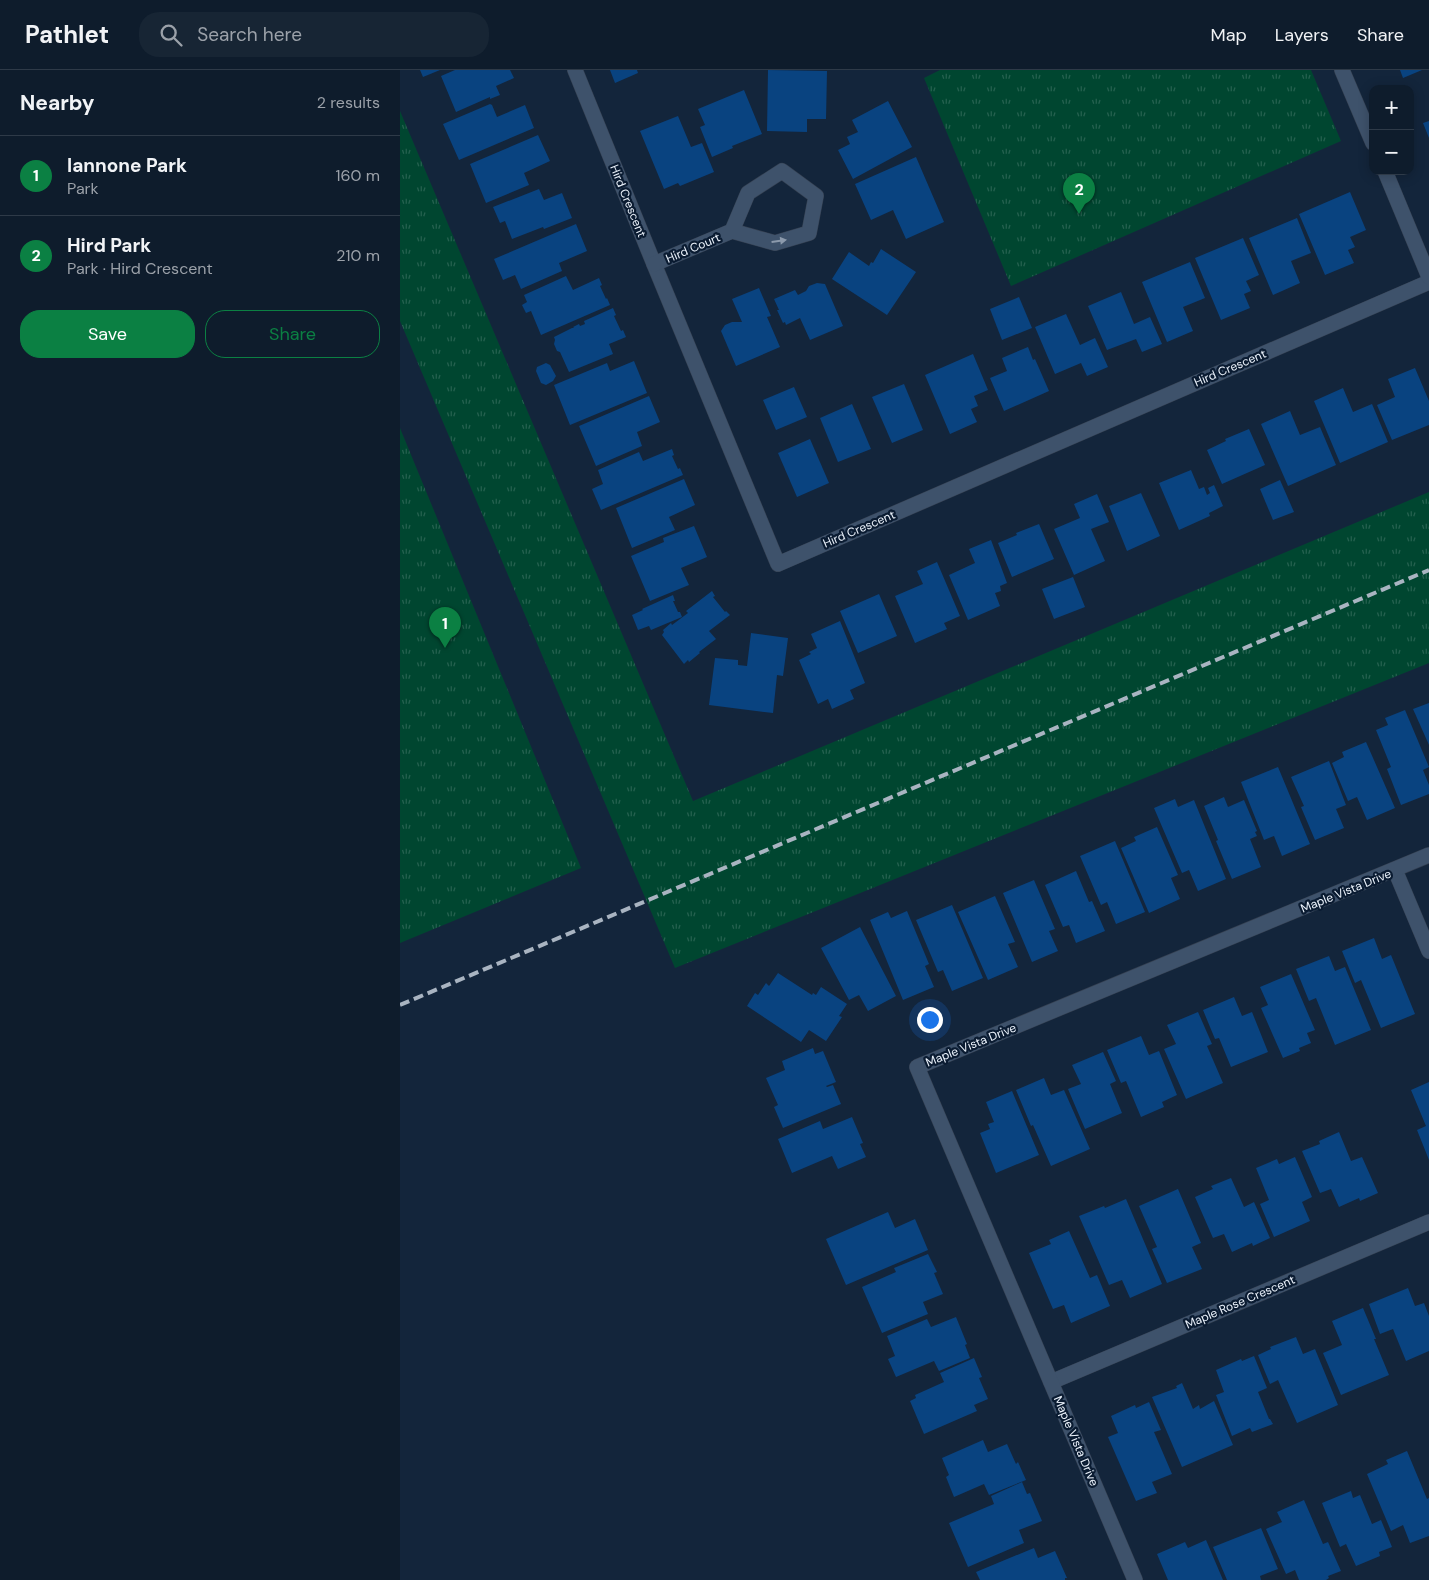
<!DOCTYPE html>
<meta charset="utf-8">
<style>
:root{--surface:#0e1c2c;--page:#172534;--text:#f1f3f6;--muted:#9ba1a9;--line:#2e3a48;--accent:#0b8043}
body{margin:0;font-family:"DM Sans",sans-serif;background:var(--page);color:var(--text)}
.controls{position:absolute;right:15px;top:15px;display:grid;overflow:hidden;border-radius:10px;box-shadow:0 2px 12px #0003}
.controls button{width:45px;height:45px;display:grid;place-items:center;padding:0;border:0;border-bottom:1px solid var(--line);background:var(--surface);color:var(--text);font:25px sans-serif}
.you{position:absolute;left:529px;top:949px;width:18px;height:18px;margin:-12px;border:4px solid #fff;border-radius:50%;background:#1a73e8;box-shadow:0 0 0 8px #1a73e833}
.badge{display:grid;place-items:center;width:32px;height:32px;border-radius:50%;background:var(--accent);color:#fff;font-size:16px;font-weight:700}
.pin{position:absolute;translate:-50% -41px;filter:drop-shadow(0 1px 2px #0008)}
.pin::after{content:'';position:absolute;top:26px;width:18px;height:15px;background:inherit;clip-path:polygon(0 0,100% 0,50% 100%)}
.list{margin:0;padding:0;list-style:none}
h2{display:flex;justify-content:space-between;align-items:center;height:65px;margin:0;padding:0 20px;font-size:21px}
h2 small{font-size:16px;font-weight:400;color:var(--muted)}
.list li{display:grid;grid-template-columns:32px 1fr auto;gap:15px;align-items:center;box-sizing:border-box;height:80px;padding:0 20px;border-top:1px solid var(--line)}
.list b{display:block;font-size:19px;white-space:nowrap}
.list p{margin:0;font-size:16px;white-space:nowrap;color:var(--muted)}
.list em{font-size:16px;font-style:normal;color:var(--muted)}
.actions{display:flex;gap:10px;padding:15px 20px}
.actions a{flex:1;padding:11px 0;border:1px solid var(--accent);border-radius:20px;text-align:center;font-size:18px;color:var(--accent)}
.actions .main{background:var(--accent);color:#fff}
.icon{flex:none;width:28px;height:28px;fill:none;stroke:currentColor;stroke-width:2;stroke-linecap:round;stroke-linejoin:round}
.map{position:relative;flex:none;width:1029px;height:1510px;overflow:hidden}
header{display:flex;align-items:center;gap:30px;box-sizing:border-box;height:70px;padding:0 25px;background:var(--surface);border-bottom:1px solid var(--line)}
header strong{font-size:24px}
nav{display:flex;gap:28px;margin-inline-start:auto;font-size:18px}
.search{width:350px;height:45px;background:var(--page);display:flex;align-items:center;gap:12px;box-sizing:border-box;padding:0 18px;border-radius:20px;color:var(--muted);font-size:19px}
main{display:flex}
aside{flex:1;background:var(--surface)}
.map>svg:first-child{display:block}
.grass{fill:url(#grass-tufts)}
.building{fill:#094380}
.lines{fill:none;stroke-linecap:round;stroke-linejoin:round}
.minor-casing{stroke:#354051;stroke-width:16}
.minor{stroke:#3e526b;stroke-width:15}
.rail{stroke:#a9b4c1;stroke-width:4;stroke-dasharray:10 5;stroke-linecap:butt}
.oneway{fill:#8c9aac}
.labels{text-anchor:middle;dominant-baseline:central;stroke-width:4.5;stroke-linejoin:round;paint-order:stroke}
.street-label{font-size:12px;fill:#ecf3fc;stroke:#0a1b31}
</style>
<header>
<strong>Pathlet</strong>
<div class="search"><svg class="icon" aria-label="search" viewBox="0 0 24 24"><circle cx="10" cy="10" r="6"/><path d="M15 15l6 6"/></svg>Search here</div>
<nav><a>Map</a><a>Layers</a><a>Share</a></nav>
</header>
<main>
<aside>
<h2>Nearby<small>2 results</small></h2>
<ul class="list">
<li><span class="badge">1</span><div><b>Iannone Park</b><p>Park</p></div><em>160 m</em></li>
<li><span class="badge">2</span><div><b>Hird Park</b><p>Park · Hird Crescent</p></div><em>210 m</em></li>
</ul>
<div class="actions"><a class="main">Save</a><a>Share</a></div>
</aside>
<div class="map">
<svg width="1029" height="1510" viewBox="0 0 1029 1510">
<defs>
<pattern id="grass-tufts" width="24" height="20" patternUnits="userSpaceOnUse" patternTransform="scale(1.25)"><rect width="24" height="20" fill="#004630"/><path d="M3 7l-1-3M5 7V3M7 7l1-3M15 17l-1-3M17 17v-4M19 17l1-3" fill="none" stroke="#25614f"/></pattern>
</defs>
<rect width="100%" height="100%" fill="#13253b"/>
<!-- grass -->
<g class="grass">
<polygon points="540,0 911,0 941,71 611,216 524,8"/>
<polygon points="0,41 293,731 1029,422 1029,593 275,898 0,251"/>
<polygon points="0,358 181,798 0,873"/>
</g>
<!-- building -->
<g class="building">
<polygon points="20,0 40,0 23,7"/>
<polygon points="55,0 110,0 114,8 96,16 100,25 90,29 90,27 56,42 41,6"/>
<polygon points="210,0 237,0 238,3 215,13"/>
<polygon points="368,0 427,1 426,49 407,49 407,62 367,61"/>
<polygon points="1000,0 1022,0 1003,8"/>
<polygon points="344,20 362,64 332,76 333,78 312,87 300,57 305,55 298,39"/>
<polygon points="488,31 512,77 453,109 438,80 450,74 447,67 458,62 452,50"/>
<polygon points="90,34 92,35 97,47 125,35 134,58 59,90 43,54"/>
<polygon points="278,46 291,77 302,73 314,102 280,116 278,113 264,119 240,61"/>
<polygon points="1029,51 1029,68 1023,53"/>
<polygon points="138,65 150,91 124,103 129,115 86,133 70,94"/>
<polygon points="516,87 544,152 506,169 493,140 471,150 455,114"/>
<polygon points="139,119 144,130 162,123 172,148 144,159 143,157 112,169 105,151 100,153 93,137"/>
<polygon points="950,122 966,160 950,167 955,177 948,180 954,193 925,205 899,144"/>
<polygon points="897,148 911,183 891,191 900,213 873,225 849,168"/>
<polygon points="176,154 187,181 159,193 162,201 121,219 115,205 103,210 94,189"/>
<polygon points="843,168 859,205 846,211 851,221 844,224 850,238 821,250 795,188"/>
<polygon points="481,179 516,202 487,245 432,209 449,182 469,196 471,192 473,193"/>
<polygon points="790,192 805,228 783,237 793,261 767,272 742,212"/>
<polygon points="166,206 173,220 199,208 202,215 200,216 206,229 207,228 210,235 141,265 131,241 126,243 122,235 127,232 124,225"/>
<polygon points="417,213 425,214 443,256 410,270 400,248 386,255 385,252 383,253 377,240 379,240 374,229 395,220 398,225 406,221 409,216"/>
<polygon points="359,218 371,246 367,247 380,277 336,296 321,261 325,255 332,252 342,252 332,229"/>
<polygon points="721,222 734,254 750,247 762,274 742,282 736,269 707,280 688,236"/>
<polygon points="619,227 632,258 602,270 590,239"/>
<polygon points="213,238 216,245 214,246 221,261 223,260 226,267 209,274 213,284 169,302 160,282 157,281 154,274 155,270 154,267 172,258 174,258 173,257 179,254 180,256 185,254 184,251"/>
<polygon points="666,244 680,275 695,268 708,297 687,306 681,293 655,304 635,257"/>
<polygon points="628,277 633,290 635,289 649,321 604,341 590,308 607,301 602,288"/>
<polygon points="573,284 588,320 574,326 578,336 571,339 577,352 550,364 525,305"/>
<polygon points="234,291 247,323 170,355 154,315 207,293 210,301"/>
<polygon points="146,293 150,295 156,306 153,311 146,315 141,313 136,301 137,297"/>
<polygon points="1015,298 1029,331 1029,355 992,370 977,335 995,327 988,309"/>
<polygon points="504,314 523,360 492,373 472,327"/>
<polygon points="394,317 407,347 376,360 363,330"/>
<polygon points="943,318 953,342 972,334 988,372 940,393 914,331"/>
<polygon points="249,326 260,352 237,362 242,376 196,396 179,356"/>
<polygon points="452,334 471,379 438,392 420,348"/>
<polygon points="890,341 900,365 920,357 936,395 888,416 861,354"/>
<polygon points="849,359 865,395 822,414 807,380 826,371 825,369"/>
<polygon points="410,369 429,413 397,427 378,383"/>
<polygon points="272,379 274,385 272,386 278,399 280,398 283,405 201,440 192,419 203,414 198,400 239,382 243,391"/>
<polygon points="791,400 799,419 804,417 807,425 810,423 808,418 814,415 823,436 809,443 810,446 779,460 759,413"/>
<polygon points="284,409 295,435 269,447 275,460 232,478 216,438"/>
<polygon points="880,410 894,442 873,450 860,419"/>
<polygon points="741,423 760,466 727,481 709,436"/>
<polygon points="697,424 709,452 691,459 705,491 674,505 654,459 680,448 674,434"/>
<polygon points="639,454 654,489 612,507 598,473 617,465 616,463"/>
<polygon points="294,456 307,487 281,498 289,515 250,531 231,486 264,472 263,468"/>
<polygon points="591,470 607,513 600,516 601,521 595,523 600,536 568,550 549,505 575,493 569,479"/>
<polygon points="537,492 560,546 544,553 547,559 515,573 495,526 523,514 517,501"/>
<polygon points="673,507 685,537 654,549 642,519"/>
<polygon points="312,521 315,526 313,527 325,542 326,541 330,545 309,561 316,569 299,582 300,583 289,592 288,590 284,594 262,565 264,562 263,560 271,553 272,555 288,543 286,541"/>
<polygon points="479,524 497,566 458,583 440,541"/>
<polygon points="273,525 275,531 273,531 278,542 280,542 282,547 251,560 249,556 238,560 232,545 243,540 242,539"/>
<polygon points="440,551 465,613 450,620 454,629 432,639 428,629 418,634 399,590 411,584 409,582 417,578 411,564"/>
<polygon points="351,563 388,568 383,606 377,605 373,643 309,635 315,588 338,590 338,595 347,596"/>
<polygon points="1029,633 1029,675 1013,639"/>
<polygon points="1005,640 1029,697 1023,700 1029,715 1029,724 1001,735 987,699 991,697 976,660 988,655 985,648"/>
<polygon points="966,672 995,738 967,750 957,727 948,731 932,693 944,687 942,682"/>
<polygon points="929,691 946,735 936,739 944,758 915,770 901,737 904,736 891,707"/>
<polygon points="878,697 910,774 882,786 874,766 864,770 841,712"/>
<polygon points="824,727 828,737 844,730 857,761 855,762 857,766 850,769 861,797 832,809 816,771 818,770 804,736"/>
<polygon points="775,729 778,737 794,730 826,809 798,821 789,800 782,803 754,738"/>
<polygon points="757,757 778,805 771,808 780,829 749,843 721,778 736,771 734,767"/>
<polygon points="715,771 745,842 716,854 707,832 701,835 680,786"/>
<polygon points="676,801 689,832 692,831 705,861 676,873 669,855 663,857 645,815"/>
<polygon points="634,810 655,859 649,861 658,881 632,892 603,823"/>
<polygon points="595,826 615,872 608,874 618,897 588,910 558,842"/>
<polygon points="552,835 583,908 552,921 543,900 538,902 516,850"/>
<polygon points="507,841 529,894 525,896 534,917 503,930 470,850 488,842 491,848"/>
<polygon points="460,857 496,926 468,941 459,925 449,930 421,878"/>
<polygon points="974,868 982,889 991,885 1015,944 981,958 961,910 955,913 942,881"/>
<polygon points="929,886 935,901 945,897 971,960 935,975 916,928 909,931 896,899"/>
<polygon points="378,903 412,925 413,923 416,925 421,917 447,934 439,946 442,947 426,971 409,960 401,972 347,936 355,923 358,925 366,913 369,916"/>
<polygon points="891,904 915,960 907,963 911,973 899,978 900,981 883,988 861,938 868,935 860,917"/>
<polygon points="834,927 842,946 852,942 868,982 831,997 819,968 815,969 803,940"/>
<polygon points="798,942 812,974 807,976 823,1013 786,1029 764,979 776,974 767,955"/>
<polygon points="741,966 749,985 759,981 777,1025 762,1032 764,1037 741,1047 726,1011 721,1013 707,980"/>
<polygon points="413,978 415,984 423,981 436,1012 426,1016 427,1017 433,1015 441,1034 383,1058 374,1037 378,1035 366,1008 385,1000 382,991"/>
<polygon points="703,982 716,1011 710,1014 722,1043 685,1059 668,1019 681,1014 672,995"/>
<polygon points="644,1008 651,1025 664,1020 690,1079 651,1096 633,1055 631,1056 616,1020"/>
<polygon points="1029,1012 1029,1090 1017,1060 1026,1056 1011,1020"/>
<polygon points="612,1021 639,1085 596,1103 580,1063 590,1059 588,1054 594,1052 586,1032"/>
<polygon points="452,1047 463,1073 460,1074 466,1087 438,1099 432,1086 392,1103 378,1069 420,1051 423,1059"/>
<polygon points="939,1062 951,1091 962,1087 978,1123 960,1131 959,1128 939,1137 931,1119 920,1123 902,1081 920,1074 919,1071"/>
<polygon points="895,1087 912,1127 902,1132 910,1151 874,1167 860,1134 869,1130 856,1098 877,1089 879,1094"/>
<polygon points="831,1108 844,1137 854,1132 870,1168 853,1176 852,1173 832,1182 824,1164 813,1168 795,1127 813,1119 811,1116"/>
<polygon points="778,1119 801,1173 792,1177 802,1199 767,1213 752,1179 757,1177 739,1136"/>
<polygon points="726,1129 762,1214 730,1228 722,1210 709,1215 679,1146 704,1136 705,1138"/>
<polygon points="488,1142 495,1158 515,1149 528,1180 446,1215 426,1169"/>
<polygon points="669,1161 690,1208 697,1205 710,1236 671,1253 664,1235 653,1239 629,1183 651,1174 649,1170"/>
<polygon points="528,1184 537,1202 534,1203 543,1224 523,1232 528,1244 482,1263 462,1217 496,1202 494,1198"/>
<polygon points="1008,1218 1015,1236 1024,1233 1029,1246 1029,1281 1006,1291 993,1259 980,1264 969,1234"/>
<polygon points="963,1238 976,1269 974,1269 989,1305 941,1325 923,1283 942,1275 932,1251"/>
<polygon points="556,1247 567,1274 565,1275 570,1288 539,1301 534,1291 496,1307 488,1289 495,1286 487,1266 527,1249 531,1257"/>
<polygon points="896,1267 903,1284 915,1279 938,1335 897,1353 878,1310 870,1314 858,1285 871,1279 870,1277"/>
<polygon points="854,1286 867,1318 858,1322 869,1349 870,1349 873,1354 852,1362 850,1358 832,1366 816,1325 824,1322 816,1300 841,1289 842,1291"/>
<polygon points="574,1288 582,1307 579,1308 588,1329 574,1335 577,1341 524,1364 510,1331 516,1328 515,1325 544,1312 540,1303"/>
<polygon points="782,1313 793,1339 799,1335 800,1339 814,1331 833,1375 782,1397 752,1327 777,1318 776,1316"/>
<polygon points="749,1332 761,1360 754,1362 772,1404 752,1412 757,1423 736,1431 708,1367 718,1363 711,1346 735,1335 736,1338"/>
<polygon points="583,1370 588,1382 607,1374 616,1394 618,1392 626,1410 589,1425 584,1414 554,1427 546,1407 549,1405 542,1388"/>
<polygon points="1007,1381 1027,1429 1029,1428 1029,1466 1010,1473 1003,1455 991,1461 967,1404 988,1394 986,1390"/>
<polygon points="622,1412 627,1424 630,1423 642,1451 619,1460 624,1473 568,1497 549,1453 594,1434 591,1426"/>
<polygon points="951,1421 953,1428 960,1425 972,1454 981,1450 992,1477 979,1482 980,1486 956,1496 946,1474 940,1477 922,1433"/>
<polygon points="904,1430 923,1474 928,1472 941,1501 928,1506 929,1508 926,1510 899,1510 895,1500 886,1504 866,1459 882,1452 877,1442"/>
<polygon points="861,1458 878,1499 860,1506 861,1510 827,1510 813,1477"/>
<polygon points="806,1470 823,1510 768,1510 757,1484 785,1472 788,1478"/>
<polygon points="634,1478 638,1488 655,1481 667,1508 665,1508 665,1510 580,1510 576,1502"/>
</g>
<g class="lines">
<!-- minor casing -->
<g class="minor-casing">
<g id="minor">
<polyline points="175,0 254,194 378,494 1029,212"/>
<polyline points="942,0 973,73"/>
<polyline points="985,101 1029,207"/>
<polyline points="254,194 332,161 375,173 409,163 416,126 382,101 348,123 332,161"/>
<polyline points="995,800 1029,881"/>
<polyline points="651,1312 1029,1152"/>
<polyline points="735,1510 517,997 1029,785"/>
</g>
</g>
<!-- minor -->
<use href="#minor" class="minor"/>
<!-- rail -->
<polyline class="rail" points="0,935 1029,500"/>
</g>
<!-- one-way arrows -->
<defs><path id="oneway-solid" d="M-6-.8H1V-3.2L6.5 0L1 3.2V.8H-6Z" transform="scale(1.25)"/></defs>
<use class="oneway" href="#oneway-solid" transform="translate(379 171) rotate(-8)"/>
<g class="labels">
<!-- street labels -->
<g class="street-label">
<text transform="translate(228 131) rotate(68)">Hird Crescent</text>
<text transform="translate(293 178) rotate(-23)">Hird Court</text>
<text transform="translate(830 298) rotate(-23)">Hird Crescent</text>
<text transform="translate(459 459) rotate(-23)">Hird Crescent</text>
<text transform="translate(946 821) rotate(-22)">Maple Vista Drive</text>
<text transform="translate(571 975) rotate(-22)">Maple Vista Drive</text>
<text transform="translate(840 1232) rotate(-23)">Maple Rose Crescent</text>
<text transform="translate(676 1371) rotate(67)">Maple Vista Drive</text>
</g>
</g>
</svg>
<div class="controls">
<button>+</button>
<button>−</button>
</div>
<div class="you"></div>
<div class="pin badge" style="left:45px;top:578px">1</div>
<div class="pin badge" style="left:679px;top:144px">2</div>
</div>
</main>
